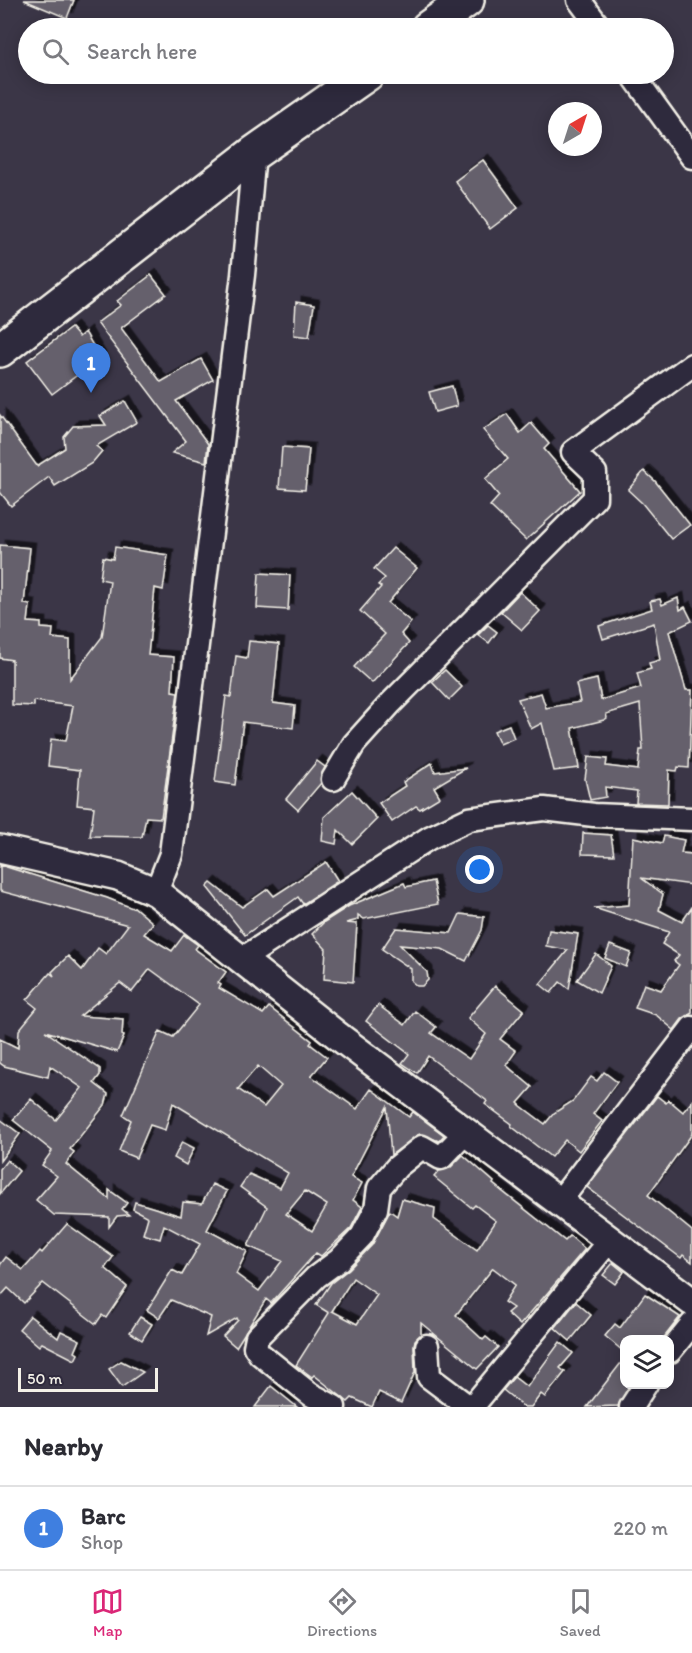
<!DOCTYPE html>
<style>
:root{--surface:#fff;--page:#f7f7f7;--text:#2b2b33;--muted:#7c7c81;--line:#e1e1e2;--accent:#db2777}
body{margin:0;font-family:Itim,sans-serif;background:var(--page);color:var(--text)}
.controls{position:absolute;right:18px;bottom:18px;display:grid;overflow:hidden;border-radius:12px;box-shadow:0 3px 15px #0003}
.controls button{width:54px;height:54px;display:grid;place-items:center;padding:0;border:0;border-bottom:2px solid var(--line);background:var(--surface);color:var(--text);font:30px sans-serif}
.compass{position:absolute;left:548px;top:102px;width:54px;height:54px;border-radius:50%;background:var(--surface);box-shadow:0 3px 15px #0003;rotate:39deg}
.scale{position:absolute;left:18px;bottom:15px;width:140px;box-sizing:border-box;padding-left:6px;border:3px solid #f4f1e8;border-top:0;font-size:16px;line-height:21px;white-space:nowrap;color:#f4f1e8;-webkit-text-stroke:4px #2f2a3d;paint-order:stroke}
.you{position:absolute;left:480px;top:870px;width:21px;height:21px;margin:-15px;border:4px solid #fff;border-radius:50%;background:#1a73e8;box-shadow:0 0 0 9px #1a73e833}
.badge{display:grid;place-items:center;width:39px;height:39px;border-radius:50%;background:var(--accent);color:#fff;font-size:20px;font-weight:700}
.pin{position:absolute;translate:-50% -50px;filter:drop-shadow(0 2px 3px #0008)}
.pin::after{content:'';position:absolute;top:32px;width:21px;height:18px;background:inherit;clip-path:polygon(0 0,100% 0,50% 100%)}
.list{margin:0;padding:0;list-style:none}
h2{display:flex;justify-content:space-between;align-items:center;height:78px;margin:0;padding:0 24px;font-size:26px}
h2 small{font-size:20px;font-weight:400;color:var(--muted)}
.list li{display:grid;grid-template-columns:39px 1fr auto;gap:18px;align-items:center;box-sizing:border-box;height:84px;padding:0 24px;border-top:2px solid var(--line)}
.list b{display:block;font-size:22px;white-space:nowrap}
.list p{margin:0;font-size:20px;white-space:nowrap;color:var(--muted)}
.list em{font-size:20px;font-style:normal;color:var(--muted)}
.icon{flex:none;width:33px;height:33px;fill:none;stroke:currentColor;stroke-width:2;stroke-linecap:round;stroke-linejoin:round}
.map{position:relative;flex:none;width:692px;height:1407px;overflow:hidden}
.search{position:absolute;background:var(--surface);box-shadow:0 3px 15px #0003;left:18px;right:18px;top:18px;height:66px;display:flex;align-items:center;gap:15px;box-sizing:border-box;padding:0 21px;border-radius:33px;color:var(--muted);font-size:22px}
.sheet{height:162px;background:var(--surface)}
nav{display:flex;justify-content:space-around;align-items:center;box-sizing:border-box;height:84px;border-top:2px solid var(--line);background:var(--surface);font-size:16px;color:var(--muted)}
nav a{display:grid;justify-items:center;gap:3px}
nav .on{color:var(--accent)}
.map>svg:first-child{display:block}
.building{fill:#65616c;stroke:#f4f1e8;stroke-width:1.5;fill-rule:evenodd;filter:url(#shadow)}
.lines{fill:none;stroke-linecap:round;stroke-linejoin:round}
.minor-casing{stroke:#f4f1e8;stroke-width:27}
.tertiary-casing{stroke:#f4f1e8;stroke-width:32}
.primary-casing{stroke:#f4f1e8;stroke-width:38}
.minor{stroke:#2f2a3d;stroke-width:22}
.tertiary{stroke:#2f2a3d;stroke-width:27}
.primary{stroke:#2f2a3d;stroke-width:33}
</style>
<div class="map">
<svg width="692" height="1407" viewBox="0 0 692 1407">
<defs>
<filter id="shadow"><feDropShadow dx="5.5" dy="-5.5" stdDeviation="0" flood-color="#0009"/></filter>
</defs>
<rect width="100%" height="100%" fill="#3b3647"/>
<filter id="ink" filterUnits="userSpaceOnUse"><feTurbulence type="fractalNoise" baseFrequency=".0167" numOctaves="2"/><feDisplacementMap in="SourceGraphic" scale="12" xChannelSelector="R" yChannelSelector="G"/><feConvolveMatrix kernelMatrix="1 2 1 2 8 2 1 2 1" color-interpolation-filters="sRGB"/></filter>
<g filter="url(#ink)">
<!-- building -->
<g class="building">
<polygon points="24,0 74,0 67,18"/>
<polygon points="483,160 518,208 490,229 455,181"/>
<polygon points="151,275 166,294 121,328 161,382 201,359 213,380 176,401 208,444 206,462 172,453 186,441 97,323 121,305 117,301"/>
<polygon points="296,302 314,305 309,337 294,335"/>
<polygon points="71,328 79,337 85,332 100,358 52,394 27,361"/>
<polygon points="452,386 457,406 435,412 429,392"/>
<polygon points="125,401 137,422 96,446 102,451 92,463 55,486 49,477 11,506 0,492 0,415 37,466 65,448 64,437 73,426 106,425 100,416"/>
<polygon points="507,414 520,433 531,423 549,444 544,449 580,491 526,540 490,506 499,496 485,479 508,459 483,430"/>
<polygon points="282,447 309,449 305,490 279,488"/>
<polygon points="644,471 655,481 690,525 671,539 642,503 628,490"/>
<polygon points="0,545 30,548 24,604 30,605 28,622 41,623 41,628 53,629 52,638 70,640 70,679 102,637 110,581 100,579 103,557 113,559 115,547 168,555 163,590 155,588 148,655 174,657 172,691 178,692 161,818 146,817 142,837 90,836 94,807 77,805 80,770 48,766 51,739 66,741 73,706 34,701 34,706 12,705 12,660 0,658"/>
<polygon points="393,548 417,568 388,603 411,622 401,634 409,643 372,683 354,667 385,634 360,611 381,587 378,585 385,578 374,569"/>
<polygon points="259,573 290,575 288,610 257,608"/>
<polygon points="520,592 540,611 522,630 501,612"/>
<polygon points="678,598 680,610 685,607 692,621 669,632 686,690 692,690 689,768 678,767 677,771 669,770 668,804 636,803 637,791 605,787 606,797 590,800 585,779 588,757 607,759 606,766 638,770 640,750 643,750 640,704 606,714 607,718 604,720 572,728 579,768 554,771 542,723 531,729 518,699 541,693 546,708 580,702 576,684 597,679 601,700 641,688 637,673 651,669 649,663 660,660 654,623 603,639 599,626 652,609 650,601 660,599 662,605"/>
<polygon points="488,625 497,632 489,643 478,635"/>
<polygon points="249,641 279,644 273,703 295,706 293,728 243,722 235,785 215,782 226,696 231,697 236,656 247,658"/>
<polygon points="445,670 462,687 449,700 432,682"/>
<polygon points="509,725 514,738 500,744 494,731"/>
<polygon points="317,761 325,767 321,783 298,810 286,799"/>
<polygon points="432,763 435,772 466,768 434,787 440,797 420,809 416,806 392,822 379,803 405,786 403,782"/>
<polygon points="352,791 377,819 352,844 338,830 336,844 322,841 324,817"/>
<polygon points="583,833 611,835 614,855 582,854"/>
<polygon points="664,836 684,840 681,853 692,854 692,885 641,878 663,894 659,910 682,922 692,907 692,1013 682,1019 674,1030 656,1015 635,1008 644,984 661,990 679,965 674,961 679,955 662,944 669,932 594,908 629,905 633,837 662,843"/>
<polygon points="326,862 338,881 303,904 298,897 245,935 207,887 211,883 242,907 268,889 274,896"/>
<path d="M0,865l107,33 25,10 2,-1 19,16 -9,11 28,17 12,-16 14,10 -3,4 31,23 -8,11 3,2 -2,3 44,26 6,-7 43,34 -2,3 17,13 -16,19 46,33 14,-20 38,28 4,-5 31,23 -5,6 -19,-7 -29,21 -4,-48 -36,70 11,6 -9,17 9,7 -11,21 -30,28 -5,-3 -45,50 -5,-4 -30,48 -13,-11 15,-16 -1,-2 -31,18 5,-19 -40,-17 -12,18 -12,-8 25,-40 10,5 18,-31 -36,-19 -4,14 -17,-5 5,-17 -15,-8 2,-7 46,14 2,-14 19,2 10,-20 15,7 -20,39 40,21 -11,23 23,17 23,-30 -34,-15 19,-39 -27,-20 9,-13 31,14 8,-15 -115,-70 -8,27 -15,-5 -14,33 -17,-7 12,-31 -8,-5 37,-84 13,6 26,-32 -49,-36 -18,23 -12,-9 -40,33 43,3 -1,16 2,1 -7,16 -72,-21 55,38v6l-6,8 14,11 -3,11 -35,44 4,3 -8,12 43,35v-9l18,13 -5,6 7,6 -12,1 -8,11v-10l-55,-2 -18,-15 21,-24 -15,-11 10,-14 -39,-31 18,-21 25,21 26,-32 -32,-22 -2,11 -44,-11 -4,-3v-24l18,9 1,-18 18,-22 -10,-8 23,-27 4,3 -2,-4 16,-16 14,14 16,-22 8,6 22,-29 -128,-34zM258,1066l23,20 -17,21 -26,-18zM305,1191l22,14 -15,26 -26,-17z"/>
<polygon points="433,881 438,904 364,919 358,915 358,920 346,923 357,924 353,982 324,979 326,949 312,934 324,922 349,906 404,883 406,887"/>
<polygon points="460,914 484,917 482,930 466,961 442,949 400,945 427,972 428,980 422,986 417,986 411,981 411,969 382,949 396,928 451,933"/>
<polygon points="549,930 578,934 569,989 560,982 551,993 540,984 568,950 546,946"/>
<polygon points="610,945 631,953 626,967 605,958"/>
<polygon points="596,954 611,966 599,993 577,980"/>
<polygon points="495,986 524,1010 500,1039 516,1051 506,1065 532,1087 518,1103 521,1106 545,1124 554,1113 573,1101 591,1077 597,1081 604,1072 617,1082 593,1114 602,1121 579,1151 565,1140 551,1157 511,1126 512,1124 485,1104 487,1101 428,1056 417,1073 402,1063 409,1054 366,1021 378,1005 405,1025 415,1011 436,1027 431,1033 469,1059 486,1034 468,1018"/>
<polygon points="657,1096 666,1103 669,1100 683,1112 692,1101 692,1134 648,1195 692,1231 692,1262 683,1255 681,1258 587,1187"/>
<polygon points="0,1119 20,1134 0,1161"/>
<polygon points="182,1142 194,1148 186,1165 174,1158"/>
<path d="M463,1155l31,27 -1,2 72,57 5,-5 15,13 -65,76 -13,-12 6,-5 -9,-6 11,-17 -22,-17 -37,47 27,25 3,-3 12,10 -21,22 -56,-46v11l-6,6 -1,6 1,26 -14,31 -22,-11 -7,15 -20,-9 -4,4 -34,-27 -2,2 -16,-12 33,-52 -13,-8 15,-22 18,-14 23,-24 18,-34 7,5 5,-17 33,9 -1,11 43,31 19,-29 -21,-16 -3,3 -38,-31 5,-6 11,-3zM353,1278l24,17 -20,29 -25,-13z"/>
<polygon points="7,1160 19,1171 0,1194 0,1169"/>
<polygon points="67,1224 113,1257 105,1268 127,1287 106,1318 102,1315 96,1324 43,1283 24,1303 8,1288 0,1297 0,1265 6,1257 23,1270 40,1251 42,1253"/>
<polygon points="613,1263 624,1272 615,1284 603,1275"/>
<polygon points="645,1294 680,1317 662,1340 624,1340 624,1352 605,1336 615,1324 620,1328"/>
<polygon points="576,1302 591,1315 570,1341 555,1328"/>
<polygon points="30,1316 58,1338 61,1331 80,1340 75,1352 78,1354 75,1360 42,1343 39,1346 19,1329"/>
<polygon points="140,1317 152,1324 142,1340 130,1332"/>
<polygon points="560,1342 573,1353 560,1368 565,1372 545,1397 541,1394 531,1407 524,1407 503,1390 514,1377 527,1387"/>
<polygon points="624,1359 624,1384 630,1384 618,1406 587,1407"/>
<polygon points="121,1361 143,1372 122,1387 109,1369"/>
<polygon points="271,1386 297,1407 255,1407"/>
</g>
<g class="lines">
<!-- minor casing -->
<g class="minor-casing">
<g id="minor">
<polyline points="579,0 600,28"/>
<polyline points="632,74 692,157"/>
<polyline points="333,779 354,744 391,703 595,498 595,473 573,452 692,365"/>
<polyline points="156,892 171,854 243,275 254,153"/>
<polyline points="242,959 429,838 469,819 544,809 594,815 692,819"/>
<polyline points="559,1202 692,1028"/>
<polyline points="427,1346 429,1377 469,1407"/>
<polyline points="670,1351 692,1324"/>
<polyline points="334,1407 310,1394 260,1354 255,1347 257,1337 316,1277 339,1260 362,1236 376,1209 379,1188 397,1167 422,1147 441,1158 467,1131"/>
<polyline points="472,1407 609,1241"/>
<polyline points="631,1407 646,1384"/>
</g>
</g>
<!-- tertiary casing -->
<g class="tertiary-casing">
<polyline id="tertiary" points="0,849 118,876 156,892 338,1036 692,1302"/>
</g>
<!-- primary casing -->
<g class="primary-casing">
<g id="primary">
<polyline points="428,28 467,0"/>
<polyline points="0,350 254,153 367,74"/>
</g>
</g>
<!-- minor -->
<use href="#minor" class="minor"/>
<!-- tertiary -->
<use href="#tertiary" class="tertiary"/>
<!-- primary -->
<use href="#primary" class="primary"/>
</g>
</g>
</svg>
<div class="controls">
<button><svg class="icon" aria-label="layers" viewBox="0 0 24 24"><path d="M12 4l9 5-9 5-9-5zM3 14l9 5 9-5"/></svg></button>
</div>
<svg class="compass" viewBox="-18 -18 36 36"><path d="M0-13l5 13h-10z" fill="#e53935"/><path d="M0 13l5-13h-10z" fill="#7c7c81"/></svg>
<div class="scale">50 m</div>
<div class="you"></div>
<div class="pin badge" style="left:91px;top:393px;background:#3f7fe0">1</div>
<div class="search"><svg class="icon" aria-label="search" viewBox="0 0 24 24"><circle cx="10" cy="10" r="6"/><path d="M15 15l6 6"/></svg>Search here</div>
</div>
<section class="sheet">
<h2>Nearby<small></small></h2>
<ul class="list">
<li><span class="badge" style="background:#3f7fe0">1</span><div><b>Barc</b><p>Shop</p></div><em>220 m</em></li>
</ul>
</section>
<nav>
<a class="on"><svg class="icon" aria-label="map" viewBox="0 0 24 24"><path d="M3 6l6-2 6 2 6-2v14l-6 2-6-2-6 2zM9 4v14M15 6v14"/></svg>Map</a>
<a><svg class="icon" aria-label="directions" viewBox="0 0 24 24"><path d="M12 3l9 9-9 9-9-9zM9 14v-3h6M13 9l2 2-2 2"/></svg>Directions</a>
<a><svg class="icon" aria-label="saved" viewBox="0 0 24 24"><path d="M7 4h10v16l-5-4-5 4z"/></svg>Saved</a>
</nav>
